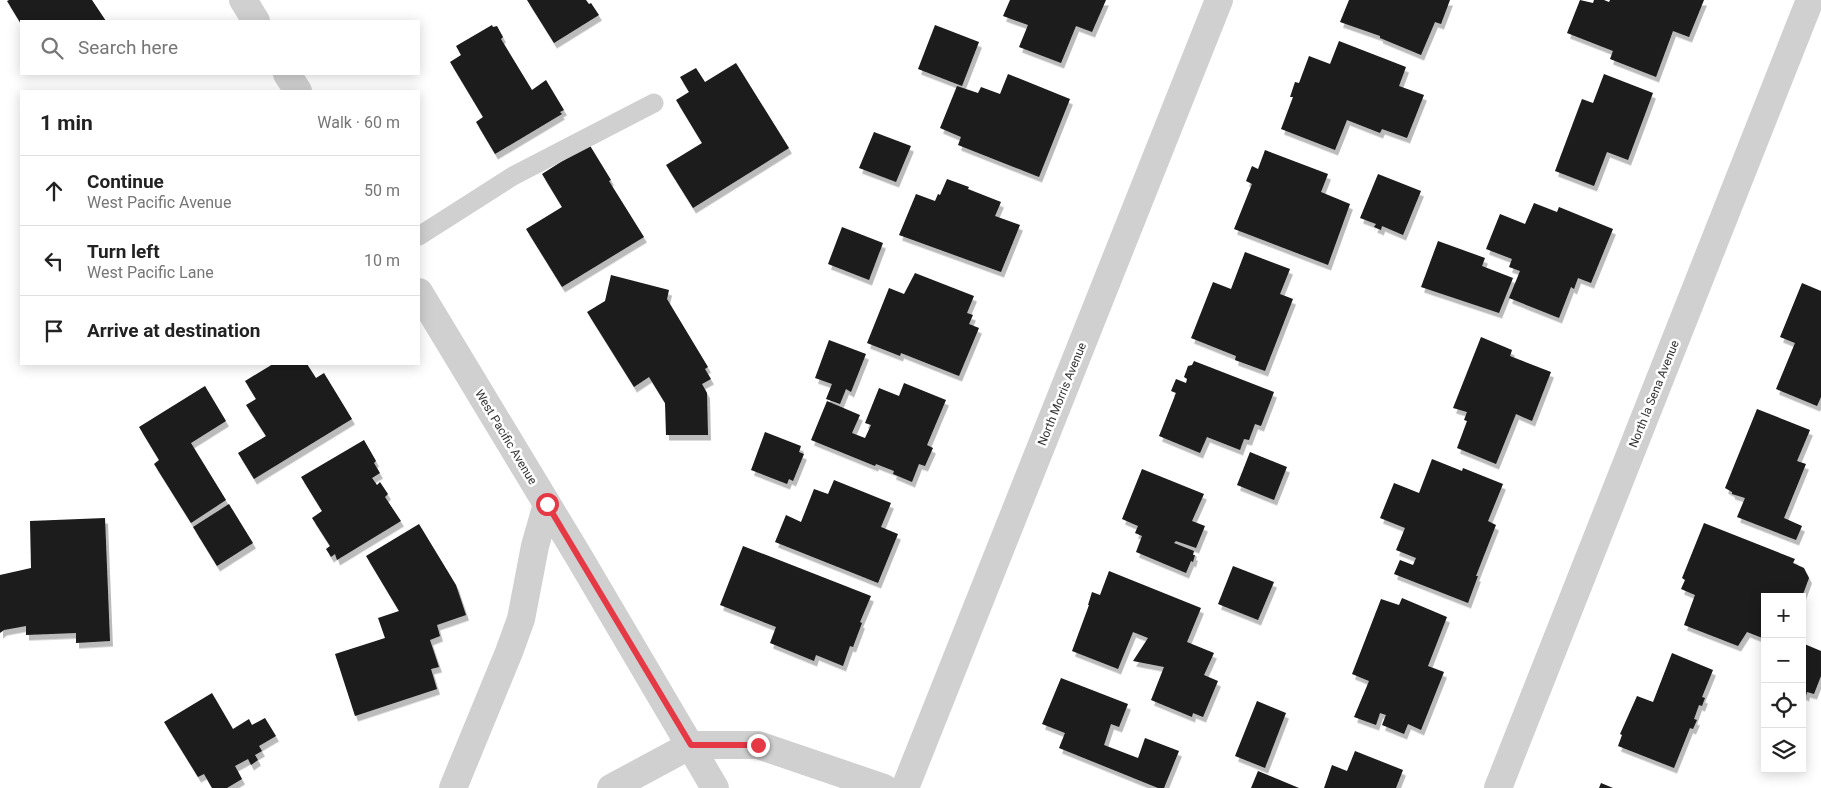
<!DOCTYPE html>
<meta charset="utf-8">
<style>
:root{--surface:#fff;--page:#f2f2f2;--text:#222;--muted:#767676;--line:#e0e0e0}
body{margin:0;font-family:Roboto,sans-serif;background:var(--page);color:var(--text)}
.controls{position:absolute;right:15px;bottom:15px;display:grid;overflow:hidden;border-radius:0px;box-shadow:0 2px 12px #0003}
.controls button{width:45px;height:45px;display:grid;place-items:center;padding:0;border:0;border-bottom:1px solid var(--line);background:var(--surface);color:var(--text);font:25px sans-serif}
.stop{position:absolute;width:15px;height:15px;margin:-11px;border:4px solid #e63946;border-radius:50%;background:#fff}
.stop.end{background:#e63946;border-color:#fff;box-shadow:0 1px 5px #0008}
.list{margin:0;padding:0;list-style:none}
h2{display:flex;justify-content:space-between;align-items:center;height:65px;margin:0;padding:0 20px;font-size:21px}
h2 small{font-size:16px;font-weight:400;color:var(--muted)}
.list li{display:grid;grid-template-columns:32px 1fr auto;gap:15px;align-items:center;box-sizing:border-box;height:70px;padding:0 20px;border-top:1px solid var(--line)}
.list b{display:block;font-size:19px;white-space:nowrap}
.list p{margin:0;font-size:16px;white-space:nowrap;color:var(--muted)}
.list em{font-size:16px;font-style:normal;color:var(--muted)}
.icon{flex:none;width:28px;height:28px;fill:none;stroke:currentColor;stroke-width:2;stroke-linecap:round;stroke-linejoin:round}
.map{position:relative;flex:none;width:1821px;height:788px;overflow:hidden}
.search{position:absolute;background:var(--surface);box-shadow:0 2px 12px #0003;left:20px;top:20px;width:400px;height:55px;display:flex;align-items:center;gap:12px;box-sizing:border-box;padding:0 18px;border-radius:0px;color:var(--muted);font-size:19px}
.panel{position:absolute;background:var(--surface);box-shadow:0 2px 12px #0003;left:20px;top:90px;width:400px;height:275px;border-radius:0px}
.map>svg:first-child{display:block}
.building{fill:#1a1a1a;filter:url(#shadow)}
.lines{fill:none;stroke-linecap:round;stroke-linejoin:round}
.service{stroke:#d0d0d0;stroke-width:19}
.minor{stroke:#d0d0d0;stroke-width:28}
.tertiary{stroke:#d0d0d0;stroke-width:28}
.route{stroke:#e63946;stroke-width:6}
.labels{text-anchor:middle;dominant-baseline:central;stroke-width:5;stroke-linejoin:round;paint-order:stroke}
.street-label{font-size:12px;fill:#333;stroke:#fff}
</style>
<div class="map">
<svg width="1821" height="788" viewBox="0 0 1821 788">
<defs>
<filter id="shadow"><feDropShadow dx="3" dy="5.5" stdDeviation="0" flood-color="#0004"/></filter>
</defs>
<rect width="100%" height="100%" fill="#fff"/>
<!-- building -->
<g class="building">
<polygon points="9,0 92,0 106,21 21,21 21,24 7,1"/>
<polygon points="527,0 586,0 589,4 591,3 599,15 554,43"/>
<polygon points="1010,0 1106,0 1092,32 1076,26 1061,63 1019,47 1028,25 1003,16"/>
<polygon points="1349,0 1450,0 1441,24 1435,22 1421,55 1380,38 1380,36 1340,22"/>
<polygon points="1580,0 1593,3 1594,0 1604,0 1609,2 1610,0 1704,0 1689,37 1673,31 1656,77 1610,59 1613,51 1567,33"/>
<polygon points="492,25 493,27 497,26 503,37 501,39 532,90 546,80 564,110 560,112 562,114 495,154 476,122 483,117 450,62 461,55 456,46"/>
<polygon points="935,25 979,42 962,86 918,69"/>
<polygon points="1339,41 1406,67 1399,86 1424,95 1407,138 1382,129 1380,133 1347,120 1335,150 1281,129 1293,97 1290,97 1295,82 1299,83 1309,56 1330,64"/>
<polygon points="736,63 789,148 693,208 666,165 702,143 676,100 689,92 680,77 696,68 705,82"/>
<polygon points="1008,74 1070,99 1039,177 958,145 961,137 940,128 957,86 978,93 981,87 1000,94"/>
<polygon points="1604,74 1653,93 1628,160 1607,152 1594,186 1555,171 1582,99 1593,103"/>
<polygon points="874,132 911,146 896,182 859,168"/>
<polygon points="589,144 611,180 609,181 644,237 562,287 526,229 562,207 542,174"/>
<polygon points="1265,150 1328,174 1321,192 1350,204 1328,265 1234,229 1252,184 1246,181 1252,166 1258,169"/>
<polygon points="1378,174 1421,191 1403,235 1382,226 1381,230 1374,227 1376,224 1360,218"/>
<polygon points="947,179 969,187 968,189 1001,202 995,216 1020,225 1001,272 899,235 916,194 935,201 938,194 940,195"/>
<polygon points="1534,203 1557,212 1559,207 1613,229 1591,283 1578,278 1574,289 1571,287 1559,318 1509,298 1520,271 1509,267 1512,259 1486,249 1500,214 1525,224"/>
<polygon points="842,227 883,243 869,280 828,264"/>
<polygon points="1438,241 1485,258 1482,266 1513,278 1499,313 1421,287"/>
<polygon points="1245,252 1290,269 1280,294 1293,299 1265,371 1235,360 1236,356 1191,338 1213,282 1231,289"/>
<polygon points="915,273 974,296 967,313 973,315 969,324 979,328 959,376 901,353 900,356 867,343 889,288 904,294"/>
<polygon points="611,275 669,290 667,299 708,367 705,369 711,379 702,384 707,393 708,435 666,435 665,403 649,377 634,387 587,312 605,301"/>
<polygon points="1802,283 1821,291 1821,397 1817,406 1776,389 1795,343 1780,337"/>
<polygon points="1481,337 1512,350 1510,356 1551,372 1532,421 1516,414 1496,464 1457,448 1467,421 1464,420 1467,412 1453,408"/>
<polygon points="829,340 866,354 851,392 846,389 840,404 826,399 832,384 815,378"/>
<polygon points="1194,361 1274,392 1261,426 1255,424 1249,440 1244,439 1240,450 1207,437 1200,453 1159,436 1176,393 1171,391 1176,379 1186,383 1187,379 1184,377 1188,366 1192,365"/>
<polygon points="273,364 307,364 316,378 324,373 352,419 254,479 238,453 266,436 246,405 256,399 245,381"/>
<polygon points="904,383 946,400 927,445 933,448 925,466 919,464 912,482 893,474 894,471 876,464 875,466 811,440 827,401 860,415 852,433 865,438 871,425 865,423 879,388 899,396"/>
<polygon points="205,386 226,421 191,443 226,500 191,523 154,464 159,460 139,427"/>
<polygon points="1757,409 1810,430 1797,461 1806,464 1784,518 1802,526 1796,540 1737,517 1745,498 1732,494 1732,492 1725,488"/>
<polygon points="765,432 801,446 799,452 804,454 793,481 789,479 787,484 751,470"/>
<polygon points="364,440 376,461 374,463 380,473 372,478 377,485 380,482 388,494 385,497 401,521 337,560 335,554 331,557 326,549 330,546 312,518 322,511 301,477"/>
<polygon points="1250,452 1287,467 1274,500 1237,485"/>
<polygon points="1432,459 1462,471 1463,468 1503,484 1488,521 1496,525 1476,576 1478,576 1468,603 1394,574 1400,560 1413,565 1416,558 1396,550 1405,528 1380,518 1394,483 1419,493"/>
<polygon points="1142,469 1204,494 1192,521 1205,526 1196,548 1176,541 1174,543 1194,551 1193,555 1195,555 1193,562 1191,561 1186,573 1136,552 1142,536 1135,533 1138,526 1122,519"/>
<polygon points="834,480 891,503 881,527 898,534 878,583 775,542 786,515 801,522 814,489 828,494"/>
<polygon points="229,504 253,543 217,566 193,527"/>
<polygon points="105,518 110,641 76,643 76,633 26,635 26,626 4,630 0,633 0,575 31,568 30,521"/>
<polygon points="1704,523 1795,559 1793,563 1804,568 1809,578 1802,597 1765,597 1765,639 1747,632 1738,646 1684,625 1695,595 1681,589 1685,580 1682,578"/>
<polygon points="419,524 456,585 466,615 437,625 440,636 430,640 439,667 431,669 437,689 355,716 335,654 385,638 378,618 399,611 366,556"/>
<polygon points="743,546 871,596 860,622 862,623 853,647 850,646 843,666 816,655 814,661 770,643 776,627 720,605"/>
<polygon points="1233,566 1274,582 1258,620 1218,604"/>
<polygon points="1109,571 1201,608 1187,642 1214,653 1204,675 1218,681 1203,717 1193,713 1192,717 1151,700 1164,667 1133,661 1148,638 1133,632 1118,669 1072,651 1089,605 1088,605 1092,592 1100,595"/>
<polygon points="1402,598 1447,617 1428,666 1444,672 1421,730 1408,724 1404,734 1382,725 1386,715 1380,713 1376,725 1354,717 1369,681 1352,674 1381,599 1399,605"/>
<polygon points="1802,643 1821,651 1821,676 1814,694 1807,692 1806,696 1802,694"/>
<polygon points="1672,653 1713,670 1702,697 1705,698 1702,706 1699,705 1694,719 1697,720 1693,729 1690,728 1674,768 1618,746 1622,735 1620,734 1637,696 1653,702"/>
<polygon points="1765,668 1765,680 1761,678"/>
<polygon points="1061,678 1128,704 1119,727 1111,724 1104,745 1138,758 1145,738 1179,751 1164,788 1158,788 1059,748 1065,733 1042,724"/>
<polygon points="212,693 233,729 249,719 252,725 265,718 276,736 259,746 262,751 255,755 258,760 251,765 248,759 235,766 242,779 227,788 212,788 204,774 198,777 164,722"/>
<polygon points="1257,701 1286,713 1265,768 1235,756"/>
<polygon points="1355,751 1403,770 1396,788 1324,788 1332,765 1347,771"/>
<polygon points="1258,771 1299,788 1251,788"/>
<polygon points="1601,783 1613,788 1599,788"/>
</g>
<g class="lines">
<!-- service -->
<polyline class="service" points="419,236 513,176 654,103"/>
<!-- minor -->
<g class="minor">
<polyline points="905,788 1219,0"/>
<polyline points="1498,788 1810,0"/>
</g>
<!-- tertiary -->
<g class="tertiary">
<polyline points="243,0 256,21"/>
<polyline points="287,74 298,91"/>
<polyline points="419,292 579,557 715,788"/>
<polyline points="453,788 509,652 521,619 535,546 547,504"/>
<polyline points="611,788 691,745 758,745 884,788"/>
</g>
</g>
<g class="lines">
<!-- route -->
<polyline class="route" points="547,504 691,745 758,745"/>
</g>
<g class="labels">
<!-- street labels -->
<g class="street-label">
<text transform="translate(1062 394) rotate(-68)">North Morris Avenue</text>
<text transform="translate(1654 394) rotate(-68)">North la Sena Avenue</text>
<text transform="translate(506 437) rotate(59)">West Pacific Avenue</text>
</g>
</g>
</svg>
<div class="controls">
<button>+</button>
<button>−</button>
<button><svg class="icon" aria-label="locate" viewBox="0 0 24 24"><circle cx="12" cy="12" r="6"/><path d="M12 2v4M12 18v4M2 12h4M18 12h4"/></svg></button>
<button><svg class="icon" aria-label="layers" viewBox="0 0 24 24"><path d="M12 4l9 5-9 5-9-5zM3 14l9 5 9-5"/></svg></button>
</div>
<div class="stop" style="left:547px;top:504px"></div>
<div class="stop end" style="left:758px;top:745px"></div>
<div class="search"><svg class="icon" aria-label="search" viewBox="0 0 24 24"><circle cx="10" cy="10" r="6"/><path d="M15 15l6 6"/></svg>Search here</div>
<section class="panel">
<h2>1 min<small>Walk · 60 m</small></h2>
<ul class="list">
<li><svg class="icon" aria-label="ahead" viewBox="0 0 24 24"><path d="M12 20V5M6 11l6-6 6 6"/></svg><div><b>Continue</b><p>West Pacific Avenue</p></div><em>50 m</em></li>
<li><svg class="icon" aria-label="left" viewBox="0 0 24 24"><path d="M17 20v-9H6M10 6l-5 5 5 5"/></svg><div><b>Turn left</b><p>West Pacific Lane</p></div><em>10 m</em></li>
<li><svg class="icon" aria-label="arrive" viewBox="0 0 24 24"><path d="M6 21V4h12l-3 4 3 4H6"/></svg><div><b>Arrive at destination</b></div></li>
</ul>
</section>
</div>
